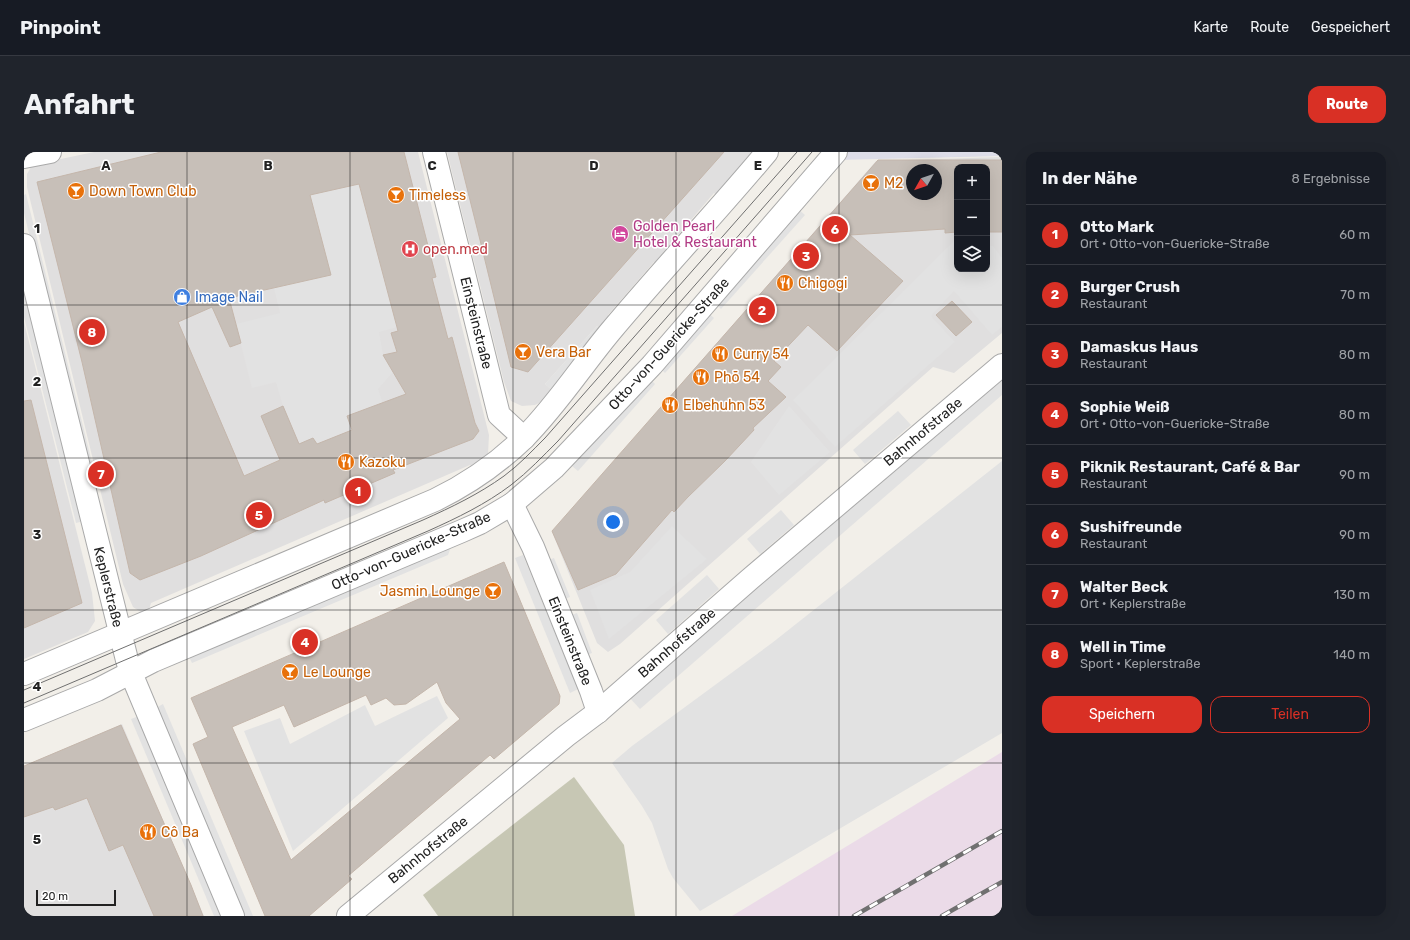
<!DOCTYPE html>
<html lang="de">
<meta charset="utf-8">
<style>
:root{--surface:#171b24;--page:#20242c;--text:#f1f3f6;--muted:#9ea1a6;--line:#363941;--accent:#d93025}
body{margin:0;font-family:Rubik,sans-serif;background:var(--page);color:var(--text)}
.controls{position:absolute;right:12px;top:12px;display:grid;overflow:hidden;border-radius:8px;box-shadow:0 4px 16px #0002}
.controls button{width:36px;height:36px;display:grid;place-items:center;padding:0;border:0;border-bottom:1px solid var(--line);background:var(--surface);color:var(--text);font:20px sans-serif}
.compass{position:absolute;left:882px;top:12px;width:36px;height:36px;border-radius:50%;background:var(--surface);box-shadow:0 4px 16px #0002;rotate:230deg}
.scale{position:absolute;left:12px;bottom:10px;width:80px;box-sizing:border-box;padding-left:4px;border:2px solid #222;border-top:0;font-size:11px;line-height:14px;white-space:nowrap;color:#222;-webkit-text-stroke:3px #fff;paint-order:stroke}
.you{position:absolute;left:589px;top:370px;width:14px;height:14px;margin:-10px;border:3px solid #fff;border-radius:50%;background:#1a73e8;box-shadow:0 0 0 6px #1a73e833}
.badge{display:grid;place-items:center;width:26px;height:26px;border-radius:50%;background:var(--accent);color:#fff;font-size:13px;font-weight:700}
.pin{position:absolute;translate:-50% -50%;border:2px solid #fff;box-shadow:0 1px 4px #0006}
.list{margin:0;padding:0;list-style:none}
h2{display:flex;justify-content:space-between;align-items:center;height:52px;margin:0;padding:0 16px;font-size:17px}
h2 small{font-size:13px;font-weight:400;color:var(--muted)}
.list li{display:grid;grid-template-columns:26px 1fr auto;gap:12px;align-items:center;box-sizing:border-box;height:60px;padding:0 16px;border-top:1px solid var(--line)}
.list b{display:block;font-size:15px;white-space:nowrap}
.list p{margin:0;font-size:13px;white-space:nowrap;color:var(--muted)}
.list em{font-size:13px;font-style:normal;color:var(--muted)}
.actions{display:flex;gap:8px;padding:12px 16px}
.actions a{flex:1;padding:9px 0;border:1px solid var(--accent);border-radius:12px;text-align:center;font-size:14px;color:var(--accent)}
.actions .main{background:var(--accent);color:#fff}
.icon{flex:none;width:22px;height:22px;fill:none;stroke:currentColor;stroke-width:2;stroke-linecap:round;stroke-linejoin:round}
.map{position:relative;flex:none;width:978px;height:764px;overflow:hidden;border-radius:12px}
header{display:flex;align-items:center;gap:24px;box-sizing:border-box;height:56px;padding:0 20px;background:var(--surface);border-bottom:1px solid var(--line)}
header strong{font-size:19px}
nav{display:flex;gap:22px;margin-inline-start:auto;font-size:14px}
.intro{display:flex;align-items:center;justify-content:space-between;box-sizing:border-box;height:96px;padding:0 24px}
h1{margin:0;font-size:28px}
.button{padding:10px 18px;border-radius:12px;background:var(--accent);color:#fff;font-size:14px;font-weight:700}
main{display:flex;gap:24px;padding:0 24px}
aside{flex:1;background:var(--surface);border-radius:12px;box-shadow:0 4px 16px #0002}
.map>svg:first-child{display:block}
.residential{fill:#e0dfdf;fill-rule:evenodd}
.industrial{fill:#ebdbe8}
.construction{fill:#c7c7b4}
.parking{fill:#e2e2e2}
.plaza{fill:#dddde8}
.building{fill:#c7bfb8;stroke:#c4b6ab;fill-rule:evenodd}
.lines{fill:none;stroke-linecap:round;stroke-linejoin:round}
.minor-casing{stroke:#a9a9a9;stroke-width:24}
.tertiary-casing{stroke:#a9a9a9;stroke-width:24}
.minor{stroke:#fff;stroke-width:22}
.tertiary{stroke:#fff;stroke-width:22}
.tram{stroke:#707070;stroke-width:1}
.rail-casing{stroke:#707070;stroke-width:4.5}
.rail{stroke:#fff;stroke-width:3;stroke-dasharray:9;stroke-linecap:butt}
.grid{fill:none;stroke:#222;stroke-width:1;stroke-opacity:0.55}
.labels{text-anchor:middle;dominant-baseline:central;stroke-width:3;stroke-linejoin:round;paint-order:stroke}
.food-label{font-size:14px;fill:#c56008;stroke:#fff;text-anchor:start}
.hotel-label{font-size:14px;fill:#b23c85;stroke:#fff;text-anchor:start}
.health-label{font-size:14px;fill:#be3a42;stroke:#fff;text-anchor:start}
.shop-label{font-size:14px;fill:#366cbe;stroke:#fff;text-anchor:start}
.street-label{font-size:14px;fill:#222;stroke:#fff}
.grid-label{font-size:13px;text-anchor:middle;font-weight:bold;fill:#222;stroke:#fff;stroke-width:3;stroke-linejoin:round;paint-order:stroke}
</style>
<header>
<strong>Pinpoint</strong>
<nav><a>Karte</a><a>Route</a><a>Gespeichert</a></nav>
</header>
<div class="intro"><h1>Anfahrt</h1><a class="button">Route</a></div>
<main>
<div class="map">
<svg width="978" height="764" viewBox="0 0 978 764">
<rect width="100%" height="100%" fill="#f2efe9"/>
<!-- residential -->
<g class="residential">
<polygon points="70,0 394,0 465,283 464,302 460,309 450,319 446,313 127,451 123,464 109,455 99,432 3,35 3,22 7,15 13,12"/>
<polygon points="423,0 735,0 697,46 690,41 638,102 644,108 636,115 630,110 584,163 589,168 580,180 573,174 521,232 528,238 515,251 511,253 498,254 487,249 480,230"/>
<path d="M978,5v176l-48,40 -21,-6 -313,277 -12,8 -11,-9 -45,-111 324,-371zM933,15h30v102h-30zM888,18h24v24h-24z"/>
<polygon points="0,170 68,441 71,469 64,480 0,507"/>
<polygon points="98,572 180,764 0,764 0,614"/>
</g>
<!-- industrial -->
<polygon class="industrial" points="978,600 978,764 708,764"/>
<!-- construction -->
<polygon class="construction" points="550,625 600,693 611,764 414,764 399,743"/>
<!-- parking -->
<g class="parking">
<polygon points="335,4 373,175 355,180 359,203 369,220 354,237 359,252 344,256 323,264 328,278 293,292 288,287 275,292 259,254 252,230 228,236 212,172 256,161 250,136 306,123 286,43"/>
<polygon points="2,42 74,335 67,336 0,61 0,43"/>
<polygon points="774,57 781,63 697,157 692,152"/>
<polygon points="930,89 933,89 933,117 963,117 963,94 969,94 978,106 978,175 968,183 930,139 907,164 931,190 811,295 769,248"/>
<polygon points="0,138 60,369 52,371 0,165"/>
<polygon points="683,160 690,166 641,221 635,215"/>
<polygon points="573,174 580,180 528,238 521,232"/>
<polygon points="978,220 978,243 616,557 603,543"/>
<polygon points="625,226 631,232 554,319 548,314"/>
<polygon points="765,254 806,300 755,343 727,310"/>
<polygon points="874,259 887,273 841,312 829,298"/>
<polygon points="978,309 978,581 676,759 649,726 644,717 628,671 618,654 588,611 608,594 748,491"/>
<polygon points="757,358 770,373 736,402 723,387"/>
<polygon points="648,374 683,407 585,487 566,438 606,420"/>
<polygon points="428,392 424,403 168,511 164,503"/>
<polygon points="499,403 554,537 546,541 491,406"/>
<polygon points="530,406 546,445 538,448 522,409"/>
<polygon points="683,423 695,437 644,482 632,468"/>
<polygon points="553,461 568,501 560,504 545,464"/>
<polygon points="413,544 424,566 269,699 220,579 256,566 266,592 341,553 351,574"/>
<polygon points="139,552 229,764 220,764 132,556"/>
<polygon points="115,564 200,764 190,764 107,567"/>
</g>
<!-- plaza -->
<polygon class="plaza" points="803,0 978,0 978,4 813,8"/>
<!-- building -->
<g class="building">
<path d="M137,0h243l32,125 -4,1 16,61 4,-2 23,86 4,8 -6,8 -80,31 2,3 -70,30 -1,-3 -123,56 -61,24 -10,-7 -48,-211 -45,-180zM335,32l39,147 -7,2 6,19 -14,3 23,39 -59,22 5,14 -35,14 -4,-6 -14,6 -16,-38 -22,10 19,44 -36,16 -66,-154 34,-15 18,40 11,-4 -12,-45 102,-23 -21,-80z"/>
<polygon points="434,0 700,0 504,220 487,215 458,96"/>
<path d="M854,8h124v72h-15v-65h-30v65l-12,1v-4l-95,6 53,46 -66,70 -29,-26 -34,36 7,6 -13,14 18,16 -33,31 1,2 -29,31 -37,36 -14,15 -2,-2 -56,64 -38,16 -26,-59zM888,18h24v24h-24z"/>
<polygon points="928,149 948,170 932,184 912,163"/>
<polygon points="7,248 58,451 0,476 0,249"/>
<path d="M480,410l56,134 -1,8 -65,55 -4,-4 -34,29 -108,92 4,3 -43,37h-44l-72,-172 15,-7 -17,-39zM413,530l9,21 14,16 -169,141 -59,-133 52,-22 10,22 72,-32 5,10 15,-7 8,7 12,-1z"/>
<polygon points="97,573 167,733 179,764 130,764 99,693 85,699 63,646 31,658 29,655 0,665 0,614"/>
</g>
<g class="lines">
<!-- minor casing -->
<g class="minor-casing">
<g id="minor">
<polyline points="410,0 475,263 500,286"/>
<polyline points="0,93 103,508 107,521 209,764"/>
<polyline points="488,352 509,395 567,539 574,560"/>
<polyline points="324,764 542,584 574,560 726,427 978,213"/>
</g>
</g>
<!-- tertiary casing -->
<g class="tertiary-casing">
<g id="tertiary">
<polyline points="0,5 26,0"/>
<path d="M0,522l411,-174c33,-16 63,-37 89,-62 32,-32 57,-71 86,-106 51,-61 106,-119 157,-180"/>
<polyline points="0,568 73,538 129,509 438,379 456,371 488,352 530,316 628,213 812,0"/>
</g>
</g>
<!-- minor -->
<use href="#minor" class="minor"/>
<!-- tertiary -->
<use href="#tertiary" class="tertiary"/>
<!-- tram -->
<g class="tram">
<path d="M0,538l399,-170c29,-13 56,-26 81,-44 15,-11 28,-25 41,-38l252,-286"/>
<path d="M0,551l404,-172c29,-13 58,-27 83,-46 17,-13 32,-29 47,-44l254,-289"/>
</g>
<!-- rail casing -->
<g class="rail-casing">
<g id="rail">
<polyline points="830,764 978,679"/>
<polyline points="918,764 978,730"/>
</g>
</g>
<!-- rail -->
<use href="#rail" class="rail"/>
</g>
<!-- grid -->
<path class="grid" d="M163,0v764M326,0v764M489,0v764M652,0v764M815,0v764M0,153h978M0,306h978M0,458h978M0,611h978"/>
<!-- icons -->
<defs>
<g id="bar-disc" transform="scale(0.9)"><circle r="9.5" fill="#e8710a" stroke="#fff"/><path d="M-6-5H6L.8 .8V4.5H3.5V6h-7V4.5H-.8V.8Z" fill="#fff"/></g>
<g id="hotel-disc" transform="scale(0.9)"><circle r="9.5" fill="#d1479c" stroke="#fff"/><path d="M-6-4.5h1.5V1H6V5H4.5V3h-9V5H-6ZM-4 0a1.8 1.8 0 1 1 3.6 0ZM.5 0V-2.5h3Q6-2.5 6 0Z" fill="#fff"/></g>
<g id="hospital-disc" transform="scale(0.9)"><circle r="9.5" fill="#e0444e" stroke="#fff"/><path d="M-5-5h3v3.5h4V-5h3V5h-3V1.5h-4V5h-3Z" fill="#fff"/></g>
<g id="restaurant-disc" transform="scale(0.9)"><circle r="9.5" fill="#e8710a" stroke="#fff"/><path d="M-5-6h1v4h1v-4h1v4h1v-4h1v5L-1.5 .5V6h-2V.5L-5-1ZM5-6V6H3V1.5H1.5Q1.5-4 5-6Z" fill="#fff"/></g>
<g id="shop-disc" transform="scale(0.9)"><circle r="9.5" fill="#3f7fe0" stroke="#fff"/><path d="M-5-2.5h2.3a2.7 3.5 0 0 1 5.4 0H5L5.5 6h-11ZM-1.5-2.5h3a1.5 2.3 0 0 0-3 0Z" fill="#fff"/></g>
</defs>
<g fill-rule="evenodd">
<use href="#bar-disc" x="847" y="31"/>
<use href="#bar-disc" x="52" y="39"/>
<use href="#bar-disc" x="372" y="43"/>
<use href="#hotel-disc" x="596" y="82"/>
<use href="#hospital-disc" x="386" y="97"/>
<use href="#restaurant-disc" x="761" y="131"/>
<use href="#shop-disc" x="158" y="145"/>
<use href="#bar-disc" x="499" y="200"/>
<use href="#restaurant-disc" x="696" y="202"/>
<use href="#restaurant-disc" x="677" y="225"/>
<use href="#restaurant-disc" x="646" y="253"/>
<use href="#restaurant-disc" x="322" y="310"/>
<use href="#bar-disc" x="469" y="439"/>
<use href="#bar-disc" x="266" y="520"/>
<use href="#restaurant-disc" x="124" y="680"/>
</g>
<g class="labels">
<!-- food labels -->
<g class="food-label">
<text x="860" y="31">M2</text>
<text x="65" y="39">Down Town Club</text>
<text x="385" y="43">Timeless</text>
<text x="774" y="131">Chigogi</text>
<text x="512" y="200">Vera Bar</text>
<text x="709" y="202">Curry 54</text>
<text x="690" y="225">Phō 54</text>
<text x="659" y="253">Elbehuhn 53</text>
<text x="335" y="310">Kazoku</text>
<text x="456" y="439" text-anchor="end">Jasmin Lounge</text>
<text x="279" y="520">Le Lounge</text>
<text x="137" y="680">Cô Ba</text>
</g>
<!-- hotel labels -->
<g class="hotel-label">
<text x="609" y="74">Golden Pearl<tspan x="609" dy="16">Hotel &amp; Restaurant</tspan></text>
</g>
<!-- health labels -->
<g class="health-label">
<text x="399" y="97">open.med</text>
</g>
<!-- shop labels -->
<g class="shop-label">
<text x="171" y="145">Image Nail</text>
</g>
<!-- street labels -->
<g class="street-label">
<text transform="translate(452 171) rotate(76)">Einsteinstraße</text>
<text transform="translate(645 192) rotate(-48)">Otto-von-Guericke-Straße</text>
<text transform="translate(899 280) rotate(-40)">Bahnhofstraße</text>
<text transform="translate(387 399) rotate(-24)">Otto-von-Guericke-Straße</text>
<text transform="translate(84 435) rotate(76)">Keplerstraße</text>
<text transform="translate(546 489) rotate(68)">Einsteinstraße</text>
<text transform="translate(653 491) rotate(-41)">Bahnhofstraße</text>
<text transform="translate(404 698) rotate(-39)">Bahnhofstraße</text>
</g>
</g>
<g class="grid-label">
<text x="82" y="18">A</text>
<text x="244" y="18">B</text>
<text x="408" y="18">C</text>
<text x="570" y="18">D</text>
<text x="734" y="18">E</text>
<text x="13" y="81">1</text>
<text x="13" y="234">2</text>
<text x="13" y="387">3</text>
<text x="13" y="539">4</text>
<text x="13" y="692">5</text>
</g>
</svg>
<div class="controls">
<button>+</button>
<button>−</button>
<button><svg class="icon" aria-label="layers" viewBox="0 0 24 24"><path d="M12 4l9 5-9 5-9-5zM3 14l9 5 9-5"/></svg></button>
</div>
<svg class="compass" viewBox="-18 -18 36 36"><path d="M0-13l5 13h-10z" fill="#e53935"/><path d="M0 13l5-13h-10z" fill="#9ea1a6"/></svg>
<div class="scale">20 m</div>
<div class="you"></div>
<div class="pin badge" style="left:334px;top:339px">1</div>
<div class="pin badge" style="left:738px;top:158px">2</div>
<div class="pin badge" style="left:782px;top:104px">3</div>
<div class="pin badge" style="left:281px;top:490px">4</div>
<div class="pin badge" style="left:235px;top:363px">5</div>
<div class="pin badge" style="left:811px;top:77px">6</div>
<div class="pin badge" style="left:77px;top:322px">7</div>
<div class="pin badge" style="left:68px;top:180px">8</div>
</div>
<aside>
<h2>In der Nähe<small>8 Ergebnisse</small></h2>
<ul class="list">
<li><span class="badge">1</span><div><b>Otto Mark</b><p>Ort · Otto-von-Guericke-Straße</p></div><em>60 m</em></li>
<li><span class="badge">2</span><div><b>Burger Crush</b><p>Restaurant</p></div><em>70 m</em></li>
<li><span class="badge">3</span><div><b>Damaskus Haus</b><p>Restaurant</p></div><em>80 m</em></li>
<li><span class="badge">4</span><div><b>Sophie Weiß</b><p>Ort · Otto-von-Guericke-Straße</p></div><em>80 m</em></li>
<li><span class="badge">5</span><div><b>Piknik Restaurant, Café &amp; Bar</b><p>Restaurant</p></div><em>90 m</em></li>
<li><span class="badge">6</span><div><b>Sushifreunde</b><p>Restaurant</p></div><em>90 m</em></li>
<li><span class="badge">7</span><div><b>Walter Beck</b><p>Ort · Keplerstraße</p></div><em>130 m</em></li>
<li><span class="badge">8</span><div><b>Well in Time</b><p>Sport · Keplerstraße</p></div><em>140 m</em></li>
</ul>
<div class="actions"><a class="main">Speichern</a><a>Teilen</a></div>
</aside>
</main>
